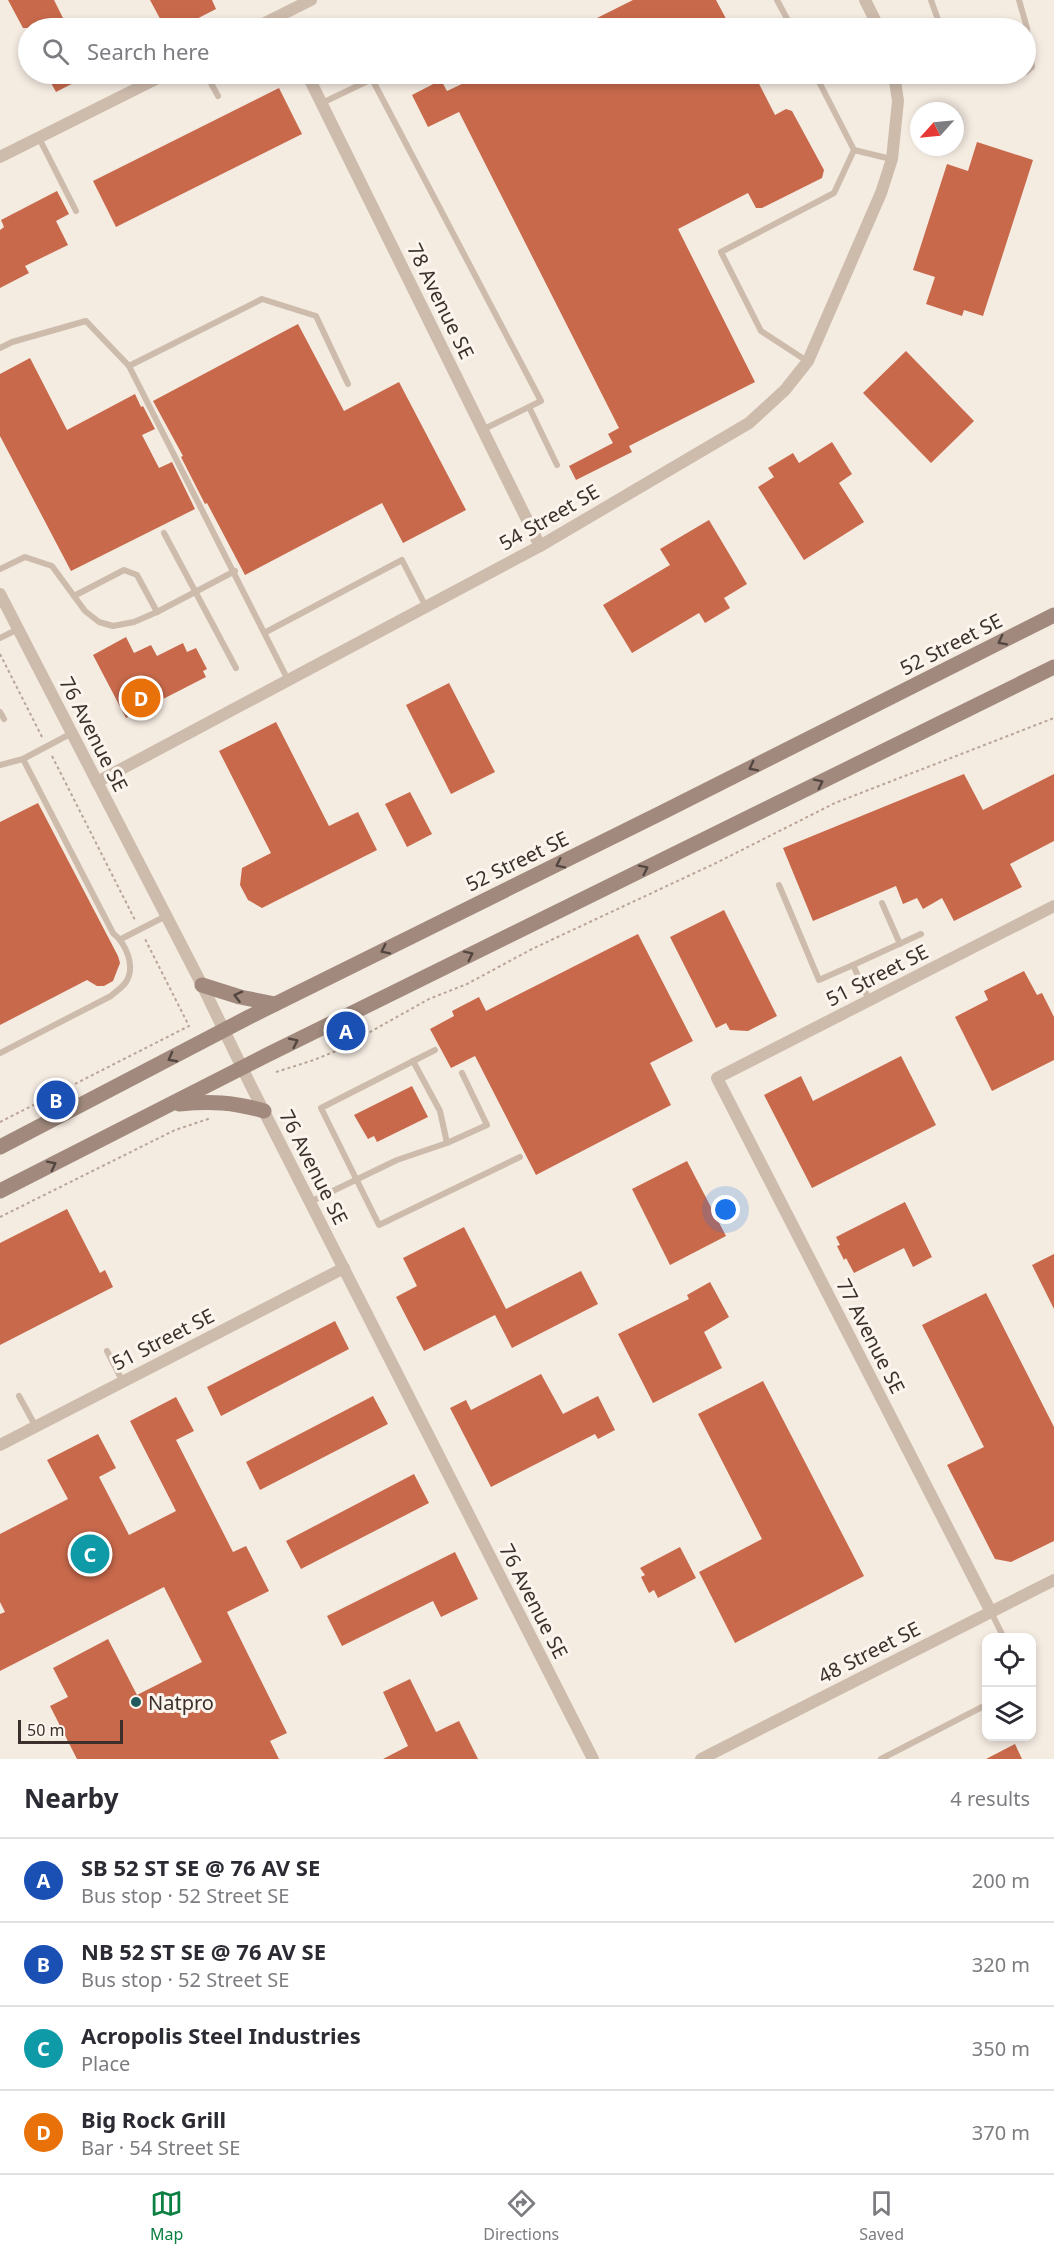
<!DOCTYPE html>
<meta charset="utf-8">
<style>
:root{--surface:#fff;--page:#f2f2f3;--text:#2b2b33;--muted:#7c7c81;--line:#e1e1e2;--accent:#0b8043}
body{margin:0;font-family:"Noto Sans",sans-serif;background:var(--page);color:var(--text)}
.controls{position:absolute;right:18px;bottom:18px;display:grid;overflow:hidden;border-radius:12px;box-shadow:0 3px 9px #0003}
.controls button{width:54px;height:54px;display:grid;place-items:center;padding:0;border:0;border-bottom:2px solid var(--line);background:var(--surface);color:var(--text);font:30px sans-serif}
.compass{position:absolute;left:910px;top:102px;width:54px;height:54px;border-radius:50%;background:var(--surface);box-shadow:0 3px 9px #0003;rotate:243deg}
.scale{position:absolute;left:18px;bottom:15px;width:105px;box-sizing:border-box;padding-left:6px;border:3px solid #3b302b;border-top:0;font-size:16px;line-height:21px;white-space:nowrap;color:#3b302b;-webkit-text-stroke:4px #fbf5ee;paint-order:stroke}
.you{position:absolute;left:726px;top:1210px;width:21px;height:21px;margin:-15px;border:4px solid #fff;border-radius:50%;background:#1a73e8;box-shadow:0 0 0 9px #1a73e833}
.badge{display:grid;place-items:center;width:39px;height:39px;border-radius:50%;background:var(--accent);color:#fff;font-size:20px;font-weight:700}
.pin{position:absolute;translate:-50% -50%;border:3px solid #fff;box-shadow:0 2px 6px #0006}
.list{margin:0;padding:0;list-style:none}
h2{display:flex;justify-content:space-between;align-items:center;height:78px;margin:0;padding:0 24px;font-size:26px}
h2 small{font-size:20px;font-weight:400;color:var(--muted)}
.list li{display:grid;grid-template-columns:39px 1fr auto;gap:18px;align-items:center;box-sizing:border-box;height:84px;padding:0 24px;border-top:2px solid var(--line)}
.list b{display:block;font-size:22px;white-space:nowrap}
.list p{margin:0;font-size:20px;white-space:nowrap;color:var(--muted)}
.list em{font-size:20px;font-style:normal;color:var(--muted)}
.icon{flex:none;width:33px;height:33px;fill:none;stroke:currentColor;stroke-width:2;stroke-linecap:round;stroke-linejoin:round}
.map{position:relative;flex:none;width:1054px;height:1759px;overflow:hidden}
.search{position:absolute;background:var(--surface);box-shadow:0 3px 9px #0003;left:18px;right:18px;top:18px;height:66px;display:flex;align-items:center;gap:15px;box-sizing:border-box;padding:0 21px;border-radius:33px;color:var(--muted);font-size:22px}
.sheet{height:414px;background:var(--surface)}
nav{display:flex;justify-content:space-around;align-items:center;box-sizing:border-box;height:84px;border-top:2px solid var(--line);background:var(--surface);font-size:16px;color:var(--muted)}
nav a{display:grid;justify-items:center;gap:3px}
nav .on{color:var(--accent)}
.map>svg:first-child{display:block}
.building{fill:#c8694b}
.lines{fill:none;stroke-linecap:round;stroke-linejoin:round}
.path{stroke:#b9a596;stroke-width:2;stroke-dasharray:3 3;stroke-linecap:butt}
.service{stroke:#cdbbac;stroke-width:6}
.minor{stroke:#cdbbac;stroke-width:12}
.secondary{stroke:#a18a7d;stroke-width:15}
.oneway{stroke:#544640}
.poi-dot{fill:#1f5a5e;stroke:#fbf5ee;stroke-width:2}
.labels{text-anchor:middle;dominant-baseline:central;stroke-width:6;stroke-linejoin:round;paint-order:stroke}
.street-label{font-size:20px;fill:#3b302b;stroke:#fbf5ee}
.poi-label{font-size:20px;fill:#3b302b;stroke:#fbf5ee;text-anchor:start}
</style>
<div class="map">
<svg width="1054" height="1759" viewBox="0 0 1054 1759">
<rect width="100%" height="100%" fill="#f4ebe1"/>
<!-- building -->
<g class="building">
<polygon points="8,0 54,0 68,28 23,28"/>
<polygon points="150,0 212,0 216,9 179,28 165,28"/>
<polygon points="633,0 716,0 731,28 577,28"/>
<polygon points="46,74 91,74 56,92"/>
<polygon points="483,74 754,74 775,115 786,109 792,111 824,170 822,178 762,208 756,208 748,193 678,229 755,382 629,446 632,452 576,480 569,466 613,443 608,434 619,428 459,112 428,127 412,95 441,80 447,91"/>
<polygon points="279,88 302,134 116,227 93,181"/>
<polygon points="977,142 1033,160 983,316 964,310 962,316 926,304 935,277 913,270 947,164 968,171"/>
<polygon points="57,191 69,214 56,221 68,245 25,266 29,273 0,288 0,230 4,227 1,220"/>
<polygon points="298,324 344,411 399,382 466,510 403,543 382,503 245,575 207,503 205,504 181,457 183,456 153,401"/>
<polygon points="906,351 974,421 931,463 863,393"/>
<polygon points="30,358 67,430 135,394 141,407 143,406 155,429 142,435 159,468 172,462 195,509 71,571 0,436 0,374"/>
<polygon points="832,442 852,474 839,483 864,522 804,560 758,487 774,477 768,468 793,453 799,463"/>
<polygon points="709,520 747,584 724,598 730,608 705,623 699,613 632,653 603,605 670,565 660,549"/>
<polygon points="126,637 134,653 151,645 157,656 183,643 187,652 196,648 207,669 203,671 206,677 126,718 93,655"/>
<polygon points="449,683 495,772 451,794 406,705"/>
<polygon points="276,722 329,826 358,812 377,850 262,908 248,900 240,885 242,868 271,853 219,751"/>
<polygon points="964,774 983,810 1054,774 1054,841 1010,864 1022,887 954,921 942,898 923,909 917,898 903,904 896,886 813,921 783,848"/>
<polygon points="410,792 432,834 407,847 385,804"/>
<polygon points="38,803 118,956 120,963 113,981 104,986 97,986 87,980 0,1025 0,822"/>
<polygon points="724,910 777,1016 748,1031 730,1030 726,1023 716,1028 670,937"/>
<polygon points="638,934 693,1041 650,1063 671,1105 536,1175 475,1056 451,1068 430,1029 454,1016 452,1011 479,997 486,1011"/>
<polygon points="1024,971 1037,995 1042,993 1054,1017 1054,1060 992,1091 955,1017 988,1000 984,991"/>
<polygon points="901,1056 936,1125 812,1188 764,1095 801,1076 813,1101"/>
<polygon points="412,1086 428,1117 377,1142 374,1136 368,1139 354,1115"/>
<polygon points="687,1161 726,1236 670,1265 632,1189"/>
<polygon points="905,1202 932,1257 913,1267 904,1248 854,1273 846,1258 844,1260 837,1246 840,1245 836,1237"/>
<polygon points="67,1209 100,1273 105,1270 113,1287 0,1345 0,1243"/>
<polygon points="464,1227 506,1309 581,1271 598,1304 512,1348 495,1315 424,1351 396,1297 417,1286 403,1258"/>
<polygon points="1054,1254 1054,1309 1032,1265"/>
<polygon points="710,1282 729,1317 704,1332 722,1368 653,1403 618,1334 689,1299 687,1295"/>
<polygon points="986,1293 1054,1427 1054,1541 1011,1562 995,1559 947,1465 984,1447 922,1325"/>
<polygon points="335,1321 349,1349 221,1416 207,1387"/>
<polygon points="541,1374 563,1414 598,1396 615,1430 598,1439 595,1434 491,1487 450,1408 466,1400 471,1410"/>
<polygon points="763,1381 864,1576 735,1643 699,1572 762,1539 698,1414"/>
<polygon points="373,1396 388,1424 260,1490 246,1462"/>
<polygon points="176,1397 194,1431 176,1440 233,1552 246,1546 269,1591 227,1612 287,1733 270,1741 279,1759 77,1759 50,1706 68,1697 53,1668 108,1639 137,1695 202,1662 164,1587 0,1671 0,1614 5,1612 0,1602 0,1534 68,1499 47,1460 98,1434 116,1468 99,1477 129,1535 176,1511 130,1421"/>
<polygon points="414,1474 429,1503 301,1569 286,1541"/>
<polygon points="680,1547 696,1578 658,1598 654,1590 649,1593 641,1577 645,1575 640,1568"/>
<polygon points="455,1552 478,1599 441,1617 433,1601 342,1646 327,1616"/>
<polygon points="410,1679 436,1732 459,1721 478,1759 383,1759 408,1746 383,1692"/>
<polygon points="1015,1744 1022,1759 986,1759"/>
</g>
<g class="lines">
<!-- path -->
<g class="path">
<polyline points="0,654 42,737"/>
<polyline points="52,756 136,922"/>
<polyline points="276,1072 314,1060 336,1051 429,999 467,984 532,949 716,863 835,803 1054,718"/>
<polyline points="0,1122 189,1026 144,937"/>
<polyline points="0,1217 175,1130 211,1118"/>
</g>
<!-- service -->
<g class="service">
<polyline points="777,0 792,28"/>
<polyline points="931,0 941,28"/>
<polyline points="1019,0 1027,28 1032,67 1026,72"/>
<polyline points="206,74 218,96"/>
<polyline points="957,74 958,77 1009,74"/>
<polyline points="322,103 372,79 541,401 482,430"/>
<polyline points="39,138 76,211"/>
<polyline points="854,150 891,159"/>
<polyline points="0,348 12,342 86,321 129,366 262,299 316,316 348,384"/>
<polyline points="807,361 761,331 721,252 834,193 854,150 815,74"/>
<polyline points="129,366 288,680"/>
<polyline points="529,407 557,465"/>
<polyline points="164,533 236,668"/>
<polyline points="0,569 25,557 52,566 85,611 99,622 113,626 134,622 157,612 235,571"/>
<polyline points="74,596 124,570 137,575 157,612"/>
<polyline points="266,632 402,560 426,607"/>
<polyline points="0,638 18,629"/>
<polyline points="0,712 4,719"/>
<polyline points="0,765 23,759 72,733"/>
<polyline points="779,885 819,980 853,965"/>
<polyline points="882,903 900,944"/>
<polyline points="121,939 166,916"/>
<polyline points="869,1000 853,965 921,934"/>
<polyline points="435,1050 321,1108 379,1225 520,1157"/>
<path d="M0,1053l111,-57c4,-4 11,-8 15,-14 10,-16 0,-38 -13,-49l-90,-174"/>
<polyline points="413,1061 440,1111 447,1143"/>
<polyline points="310,1202 397,1160 447,1143 487,1125 462,1073"/>
<polyline points="107,1351 123,1382"/>
<polyline points="19,1396 36,1427"/>
<polyline points="991,1612 1004,1638"/>
<polyline points="881,1759 986,1705"/>
</g>
<!-- minor -->
<g class="minor">
<polyline points="865,0 879,28"/>
<polyline points="255,28 311,0"/>
<polyline points="307,74 540,546"/>
<polyline points="0,157 166,74"/>
<polyline points="0,594 202,985 250,1084 593,1759"/>
<polyline points="97,782 540,546 749,423 785,390 808,361 881,193 892,159 898,101 894,74"/>
<polyline points="0,1445 344,1268"/>
<polyline points="991,1612 717,1078 1054,906"/>
<polyline points="701,1759 1054,1580"/>
</g>
<!-- secondary -->
<g class="secondary">
<polyline points="202,985 240,997 275,1004"/>
<path d="M179,1104c32,-3 54,-2 85,7"/>
<polyline points="0,1147 247,1018 663,812 1054,615"/>
<polyline points="0,1191 267,1055 1054,667"/>
</g>
</g>
<!-- one-way arrows -->
<defs><path id="oneway-chevron" d="M-2-3.5L2.5 0L-2 3.5" fill="none" stroke-width="1.6" stroke-linecap="round" stroke-linejoin="round" transform="scale(1.5)"/></defs>
<g class="oneway">
<use href="#oneway-chevron" transform="translate(1002 641) rotate(153)"/>
<use href="#oneway-chevron" transform="translate(753 767) rotate(153)"/>
<use href="#oneway-chevron" transform="translate(819 783) rotate(-26)"/>
<use href="#oneway-chevron" transform="translate(560 864) rotate(154)"/>
<use href="#oneway-chevron" transform="translate(644 869) rotate(-26)"/>
<use href="#oneway-chevron" transform="translate(385 950) rotate(154)"/>
<use href="#oneway-chevron" transform="translate(469 955) rotate(-26)"/>
<use href="#oneway-chevron" transform="translate(238 996) rotate(-166)"/>
<use href="#oneway-chevron" transform="translate(294 1042) rotate(-26)"/>
<use href="#oneway-chevron" transform="translate(172 1058) rotate(152)"/>
<use href="#oneway-chevron" transform="translate(52 1165) rotate(-27)"/>
</g>
<!-- markers -->
<circle class="poi-dot" cx="136" cy="1702" r="6"/>
<g class="labels">
<!-- street labels -->
<g class="street-label">
<text transform="translate(441 301) rotate(64)">78 Avenue SE</text>
<text transform="translate(549 517) rotate(-30)">54 Street SE</text>
<text transform="translate(951 644) rotate(-27)">52 Street SE</text>
<text transform="translate(94 734) rotate(63)">76 Avenue SE</text>
<text transform="translate(517 861) rotate(-26)">52 Street SE</text>
<text transform="translate(877 975) rotate(-27)">51 Street SE</text>
<text transform="translate(314 1167) rotate(63)">76 Avenue SE</text>
<text transform="translate(871 1336) rotate(63)">77 Avenue SE</text>
<text transform="translate(163 1339) rotate(-27)">51 Street SE</text>
<text transform="translate(534 1601) rotate(63)">76 Avenue SE</text>
<text transform="translate(869 1652) rotate(-27)">48 Street SE</text>
</g>
<!-- poi labels -->
<g class="poi-label">
<text x="148" y="1702">Natpro</text>
</g>
</g>
</svg>
<div class="controls">
<button><svg class="icon" aria-label="locate" viewBox="0 0 24 24"><circle cx="12" cy="12" r="6"/><path d="M12 2v4M12 18v4M2 12h4M18 12h4"/></svg></button>
<button><svg class="icon" aria-label="layers" viewBox="0 0 24 24"><path d="M12 4l9 5-9 5-9-5zM3 14l9 5 9-5"/></svg></button>
</div>
<svg class="compass" viewBox="-18 -18 36 36"><path d="M0-13l5 13h-10z" fill="#e53935"/><path d="M0 13l5-13h-10z" fill="#7c7c81"/></svg>
<div class="scale">50 m</div>
<div class="you"></div>
<div class="pin badge" style="left:346px;top:1031px;background:#1a4fb4">A</div>
<div class="pin badge" style="left:56px;top:1100px;background:#1a4fb4">B</div>
<div class="pin badge" style="left:90px;top:1554px;background:#0f9aa8">C</div>
<div class="pin badge" style="left:141px;top:698px;background:#e8710a">D</div>
<div class="search"><svg class="icon" aria-label="search" viewBox="0 0 24 24"><circle cx="10" cy="10" r="6"/><path d="M15 15l6 6"/></svg>Search here</div>
</div>
<section class="sheet">
<h2>Nearby<small>4 results</small></h2>
<ul class="list">
<li><span class="badge" style="background:#1a4fb4">A</span><div><b>SB 52 ST SE @ 76 AV SE</b><p>Bus stop · 52 Street SE</p></div><em>200 m</em></li>
<li><span class="badge" style="background:#1a4fb4">B</span><div><b>NB 52 ST SE @ 76 AV SE</b><p>Bus stop · 52 Street SE</p></div><em>320 m</em></li>
<li><span class="badge" style="background:#0f9aa8">C</span><div><b>Acropolis Steel Industries</b><p>Place</p></div><em>350 m</em></li>
<li><span class="badge" style="background:#e8710a">D</span><div><b>Big Rock Grill</b><p>Bar · 54 Street SE</p></div><em>370 m</em></li>
</ul>
</section>
<nav>
<a class="on"><svg class="icon" aria-label="map" viewBox="0 0 24 24"><path d="M3 6l6-2 6 2 6-2v14l-6 2-6-2-6 2zM9 4v14M15 6v14"/></svg>Map</a>
<a><svg class="icon" aria-label="directions" viewBox="0 0 24 24"><path d="M12 3l9 9-9 9-9-9zM9 14v-3h6M13 9l2 2-2 2"/></svg>Directions</a>
<a><svg class="icon" aria-label="saved" viewBox="0 0 24 24"><path d="M7 4h10v16l-5-4-5 4z"/></svg>Saved</a>
</nav>
